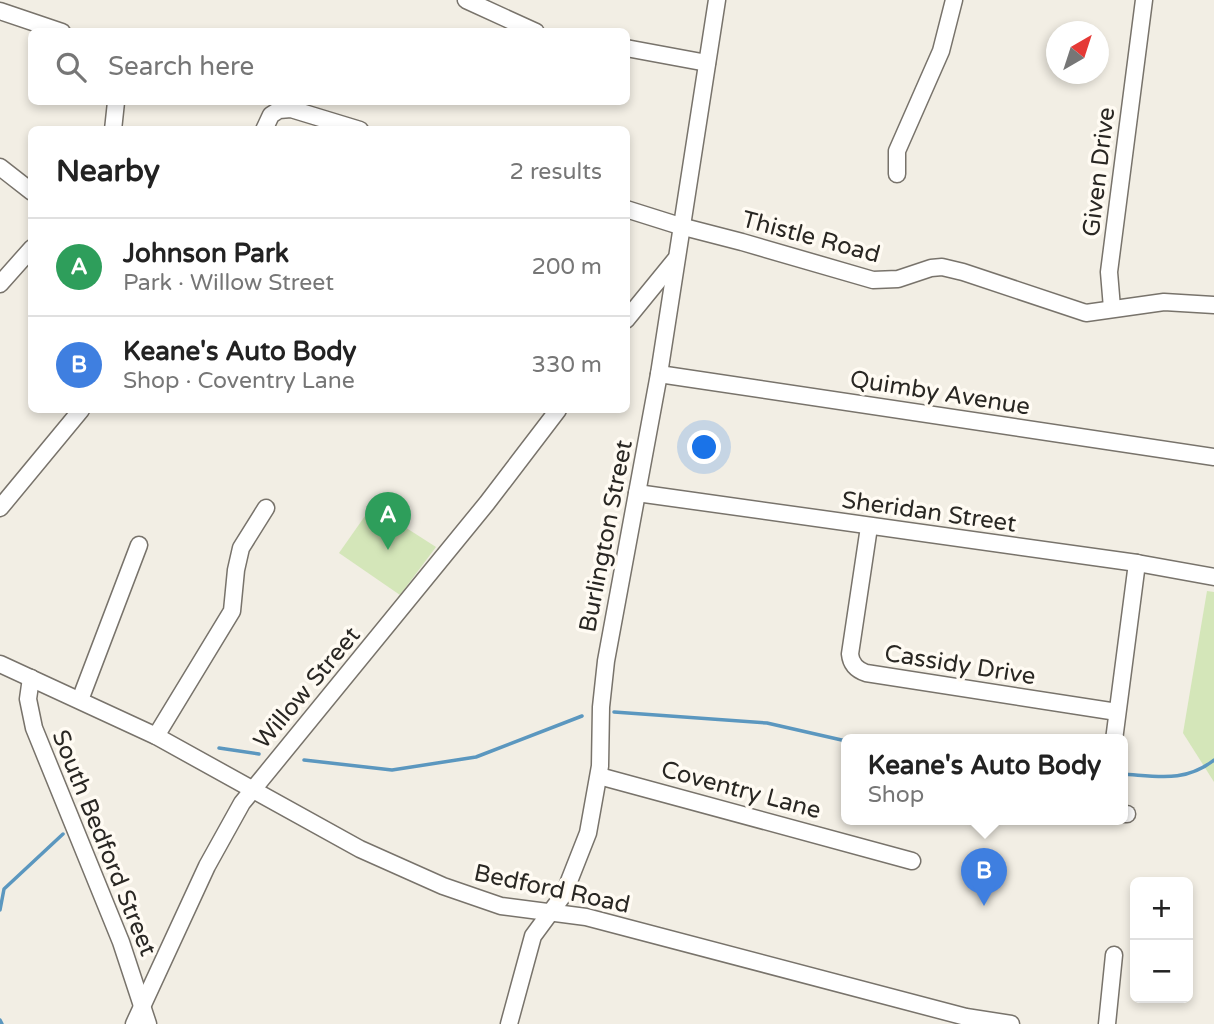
<!DOCTYPE html>
<meta charset="utf-8">
<style>
:root{--surface:#fff;--page:#f2f2f2;--text:#222;--muted:#767676;--line:#e0e0e0;--accent:#db2777}
body{margin:0;font-family:"Varela Round",sans-serif;background:var(--page);color:var(--text)}
.controls{position:absolute;right:21px;bottom:21px;display:grid;overflow:hidden;border-radius:10px;box-shadow:0 4px 10px #0003}
.controls button{width:63px;height:63px;display:grid;place-items:center;padding:0;border:0;border-bottom:2px solid var(--line);background:var(--surface);color:var(--text);font:35px sans-serif}
.compass{position:absolute;left:1046px;top:21px;width:63px;height:63px;border-radius:50%;background:var(--surface);box-shadow:0 4px 10px #0003;rotate:39deg}
.you{position:absolute;left:705px;top:448px;width:24px;height:24px;margin:-18px;border:5px solid #fff;border-radius:50%;background:#1a73e8;box-shadow:0 0 0 10px #1a73e833}
.badge{display:grid;place-items:center;width:46px;height:46px;border-radius:50%;background:var(--accent);color:#fff;font-size:23px;font-weight:700}
.pin{position:absolute;translate:-50% -58px;filter:drop-shadow(0 2px 4px #0008)}
.pin::after{content:'';position:absolute;top:37px;width:24px;height:21px;background:inherit;clip-path:polygon(0 0,100% 0,50% 100%)}
.popup{position:absolute;left:841px;top:734px;width:287px;height:91px;box-sizing:border-box;display:grid;place-content:center;border-radius:10px;background:var(--surface);filter:drop-shadow(0 2px 5px #0005);font-size:23px;white-space:nowrap;color:var(--muted)}
.popup b{font-size:26px;color:var(--text)}
.popup::after{content:'';position:absolute;left:50%;top:100%;margin-left:-14px;border:14px solid transparent;border-top-color:var(--surface)}
.list{margin:0;padding:0;list-style:none}
h2{display:flex;justify-content:space-between;align-items:center;height:91px;margin:0;padding:0 28px;font-size:30px}
h2 small{font-size:23px;font-weight:400;color:var(--muted)}
.list li{display:grid;grid-template-columns:46px 1fr auto;gap:21px;align-items:center;box-sizing:border-box;height:98px;padding:0 28px;border-top:2px solid var(--line)}
.list b{display:block;font-size:26px;white-space:nowrap}
.list p{margin:0;font-size:23px;white-space:nowrap;color:var(--muted)}
.list em{font-size:23px;font-style:normal;color:var(--muted)}
.icon{flex:none;width:38px;height:38px;fill:none;stroke:currentColor;stroke-width:2;stroke-linecap:round;stroke-linejoin:round}
.map{position:relative;flex:none;width:1214px;height:1024px;overflow:hidden}
.search{position:absolute;background:var(--surface);box-shadow:0 4px 10px #0003;left:28px;top:28px;width:602px;height:77px;display:flex;align-items:center;gap:18px;box-sizing:border-box;padding:0 24px;border-radius:10px;color:var(--muted);font-size:26px}
.panel{position:absolute;background:var(--surface);box-shadow:0 4px 10px #0003;left:28px;top:126px;width:602px;height:287px;border-radius:10px}
.map>svg:first-child{display:block}
.green{fill:#d4e6b9}
.lines{fill:none;stroke-linecap:round;stroke-linejoin:round}
.stream{stroke:#5b97bf;stroke-width:3.5}
.minor-casing{stroke:#78736b;stroke-width:19}
.minor{stroke:#fff;stroke-width:16}
.labels{text-anchor:middle;dominant-baseline:central;stroke-width:7;stroke-linejoin:round;paint-order:stroke}
.street-label{font-size:24px;fill:#292723;stroke:#fffbf3}
</style>
<div class="map">
<svg width="1214" height="1024" viewBox="0 0 1214 1024">
<rect width="100%" height="100%" fill="#f2eee4"/>
<!-- green -->
<g class="green">
<polygon points="372,506 436,547 400,595 339,553"/>
<polygon points="1207,591 1214,592 1214,782 1183,733"/>
</g>
<g class="lines">
<!-- stream -->
<g class="stream">
<polyline points="614,712 767,723 846,741"/>
<polyline points="219,748 259,754"/>
<polyline points="304,760 392,770 476,757 582,716"/>
<path d="M1122,774c35,2 63,9 92,-14"/>
<polyline points="0,910 4,889 63,834"/>
<polyline points="0,1020 2,1024"/>
</g>
<!-- minor casing -->
<g class="minor-casing">
<g id="minor">
<polyline points="466,0 536,32"/>
<polyline points="0,11 62,32"/>
<polyline points="626,48 707,63"/>
<polyline points="113,130 116,102"/>
<polyline points="264,130 271,115 279,110 291,109 360,130"/>
<polyline points="0,167 32,192"/>
<polyline points="897,174 897,151 941,51 954,0"/>
<polyline points="626,209 680,226 742,242 873,280 898,279 931,268 942,267 963,272 1086,313 1164,302 1214,305"/>
<polyline points="0,284 32,248"/>
<polyline points="1112,308 1109,272 1144,0"/>
<polyline points="626,320 675,260"/>
<polyline points="659,374 1214,457"/>
<polyline points="637,493 1137,563 1214,577"/>
<polyline points="0,508 81,410"/>
<path d="M869,527l-19,127c1,10 7,16 16,19l251,39"/>
<polyline points="0,664 156,736 360,849 443,886 501,906 586,917 966,1017 1011,1024"/>
<polyline points="31,678 28,699 34,728 121,942 148,1024"/>
<polyline points="80,700 139,545"/>
<polyline points="156,736 232,611 236,570 241,548 266,508"/>
<polyline points="1114,740 1137,563"/>
<polyline points="599,776 912,861"/>
<polyline points="1122,814 1127,814"/>
<polyline points="134,1024 207,866 242,803 487,503 558,410"/>
<polyline points="509,1024 533,936 564,894 588,833 600,766 601,707 606,661 659,374 717,0"/>
<polyline points="1107,1024 1114,955"/>
</g>
</g>
<!-- minor -->
<use href="#minor" class="minor"/>
</g>
<g class="labels">
<!-- street labels -->
<g class="street-label">
<text transform="translate(1099 172) rotate(-83)">Given Drive</text>
<text transform="translate(811 237) rotate(15)">Thistle Road</text>
<text transform="translate(940 393) rotate(9)">Quimby Avenue</text>
<text transform="translate(929 512) rotate(8)">Sheridan Street</text>
<text transform="translate(606 536) rotate(-79)">Burlington Street</text>
<text transform="translate(960 665) rotate(9)">Cassidy Drive</text>
<text transform="translate(307 688) rotate(-50)">Willow Street</text>
<text transform="translate(741 790) rotate(15)">Coventry Lane</text>
<text transform="translate(104 843) rotate(68)">South Bedford Street</text>
<text transform="translate(552 889) rotate(12)">Bedford Road</text>
</g>
</g>
</svg>
<div class="controls">
<button>+</button>
<button>−</button>
</div>
<svg class="compass" viewBox="-18 -18 36 36"><path d="M0-13l5 13h-10z" fill="#e53935"/><path d="M0 13l5-13h-10z" fill="#767676"/></svg>
<div class="you"></div>
<div class="pin badge" style="left:388px;top:550px;background:#2e9e5b">A</div>
<div class="pin badge" style="left:984px;top:906px;background:#3f7fe0">B</div>
<div class="popup"><b>Keane's Auto Body</b>Shop</div>
<div class="search"><svg class="icon" aria-label="search" viewBox="0 0 24 24"><circle cx="10" cy="10" r="6"/><path d="M15 15l6 6"/></svg>Search here</div>
<section class="panel">
<h2>Nearby<small>2 results</small></h2>
<ul class="list">
<li><span class="badge" style="background:#2e9e5b">A</span><div><b>Johnson Park</b><p>Park · Willow Street</p></div><em>200 m</em></li>
<li><span class="badge" style="background:#3f7fe0">B</span><div><b>Keane's Auto Body</b><p>Shop · Coventry Lane</p></div><em>330 m</em></li>
</ul>
</section>
</div>
